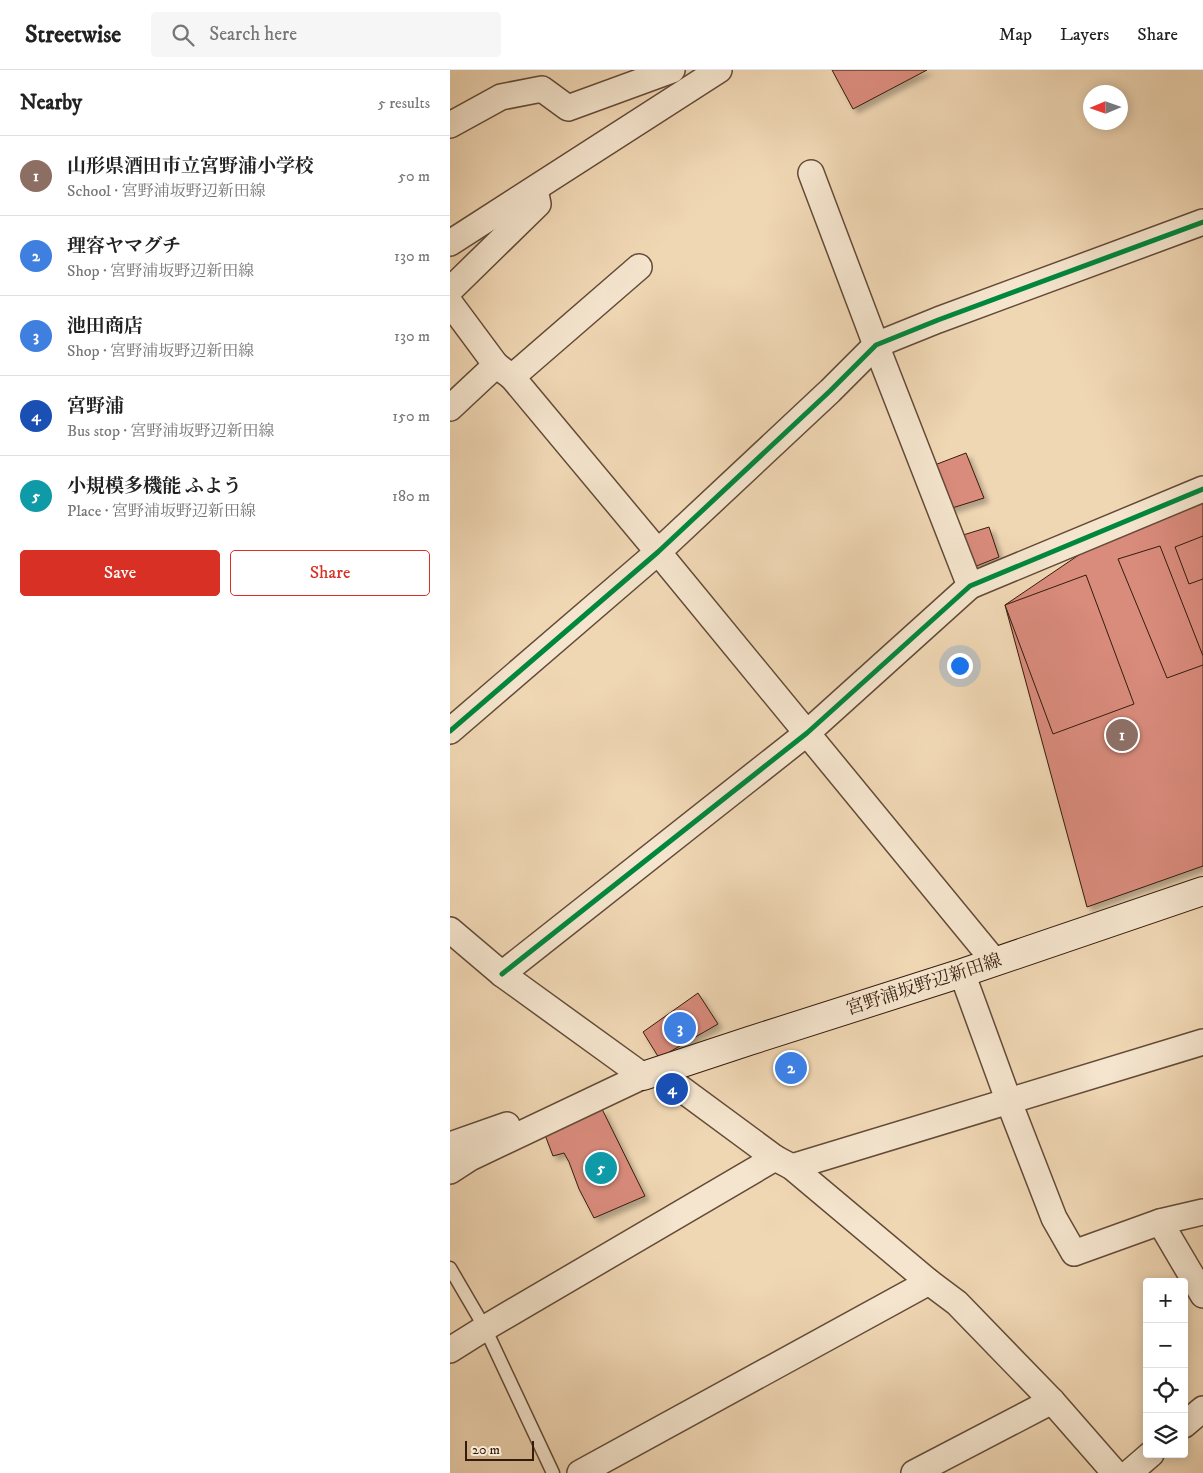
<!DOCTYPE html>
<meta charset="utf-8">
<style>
:root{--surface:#fff;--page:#f6f6f6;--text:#222;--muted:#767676;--line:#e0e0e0;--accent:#d93025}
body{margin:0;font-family:"IM FELL DW Pica","Noto Serif JP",serif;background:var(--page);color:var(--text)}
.controls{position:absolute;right:15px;bottom:15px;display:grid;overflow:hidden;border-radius:5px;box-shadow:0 2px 12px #0003}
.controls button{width:45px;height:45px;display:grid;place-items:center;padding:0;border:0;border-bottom:1px solid var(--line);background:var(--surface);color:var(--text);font:25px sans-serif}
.compass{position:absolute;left:633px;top:15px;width:45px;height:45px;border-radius:50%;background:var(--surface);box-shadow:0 2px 12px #0003;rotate:268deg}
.scale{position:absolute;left:15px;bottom:12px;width:69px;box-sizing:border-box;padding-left:5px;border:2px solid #341c0d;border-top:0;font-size:14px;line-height:18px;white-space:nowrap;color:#341c0d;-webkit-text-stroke:4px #f5e5ce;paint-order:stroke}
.you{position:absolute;left:509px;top:595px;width:18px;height:18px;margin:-12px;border:4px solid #fff;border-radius:50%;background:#1a73e8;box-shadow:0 0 0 8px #1a73e833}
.badge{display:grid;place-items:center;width:32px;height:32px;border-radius:50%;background:var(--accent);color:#fff;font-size:16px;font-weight:700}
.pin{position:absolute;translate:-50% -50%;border:2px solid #fff;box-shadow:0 1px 5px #0006}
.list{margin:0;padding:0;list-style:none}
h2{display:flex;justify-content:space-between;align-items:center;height:65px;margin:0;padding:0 20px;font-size:21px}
h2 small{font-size:16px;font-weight:400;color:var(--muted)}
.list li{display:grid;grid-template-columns:32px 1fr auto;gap:15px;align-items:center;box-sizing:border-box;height:80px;padding:0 20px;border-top:1px solid var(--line)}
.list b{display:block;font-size:19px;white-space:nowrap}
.list p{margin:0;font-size:16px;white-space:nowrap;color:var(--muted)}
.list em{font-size:16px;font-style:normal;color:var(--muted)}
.actions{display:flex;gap:10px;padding:15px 20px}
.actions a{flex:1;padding:11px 0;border:1px solid var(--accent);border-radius:5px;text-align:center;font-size:18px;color:var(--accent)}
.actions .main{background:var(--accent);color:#fff}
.icon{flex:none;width:28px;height:28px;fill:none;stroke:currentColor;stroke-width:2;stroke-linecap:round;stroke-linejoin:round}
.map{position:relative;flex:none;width:753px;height:1403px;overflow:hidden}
header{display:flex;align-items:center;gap:30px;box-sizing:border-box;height:70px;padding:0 25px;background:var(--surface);border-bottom:1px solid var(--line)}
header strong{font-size:24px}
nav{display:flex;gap:28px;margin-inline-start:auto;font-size:18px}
.search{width:350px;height:45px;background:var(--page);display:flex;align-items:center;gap:12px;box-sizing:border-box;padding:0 18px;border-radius:5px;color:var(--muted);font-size:19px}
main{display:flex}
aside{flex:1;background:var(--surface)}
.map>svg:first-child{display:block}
.building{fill:#d98b7b;stroke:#341c0d;filter:url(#shadow)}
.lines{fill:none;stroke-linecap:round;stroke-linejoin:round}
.service-casing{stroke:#634b37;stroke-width:15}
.minor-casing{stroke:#634b37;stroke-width:28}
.secondary-casing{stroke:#341c0d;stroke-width:30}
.service{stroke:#f5e5ce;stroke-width:12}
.minor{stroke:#f5e5ce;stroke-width:25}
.secondary{stroke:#f5e5ce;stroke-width:28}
.cycleway-casing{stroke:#f5e5ce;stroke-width:8}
.cycleway{stroke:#00873e;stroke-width:5}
.labels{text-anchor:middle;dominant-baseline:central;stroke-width:4.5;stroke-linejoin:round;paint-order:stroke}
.street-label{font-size:18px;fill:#341c0d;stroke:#f5e5ce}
</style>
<header>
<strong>Streetwise</strong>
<div class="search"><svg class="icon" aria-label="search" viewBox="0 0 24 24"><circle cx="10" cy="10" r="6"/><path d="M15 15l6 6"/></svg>Search here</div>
<nav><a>Map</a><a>Layers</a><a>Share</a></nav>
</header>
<main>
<aside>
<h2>Nearby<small>5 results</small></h2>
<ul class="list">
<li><span class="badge" style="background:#8d6e63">1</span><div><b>山形県酒田市立宮野浦小学校</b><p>School · 宮野浦坂野辺新田線</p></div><em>50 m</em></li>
<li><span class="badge" style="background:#3f7fe0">2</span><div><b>理容ヤマグチ</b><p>Shop · 宮野浦坂野辺新田線</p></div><em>130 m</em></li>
<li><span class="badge" style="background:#3f7fe0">3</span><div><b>池田商店</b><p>Shop · 宮野浦坂野辺新田線</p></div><em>130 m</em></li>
<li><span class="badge" style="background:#1a4fb4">4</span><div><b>宮野浦</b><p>Bus stop · 宮野浦坂野辺新田線</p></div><em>150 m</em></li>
<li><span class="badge" style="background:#0f9aa8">5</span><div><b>小規模多機能 ふよう</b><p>Place · 宮野浦坂野辺新田線</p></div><em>180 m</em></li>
</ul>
<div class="actions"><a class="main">Save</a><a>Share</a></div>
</aside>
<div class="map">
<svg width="753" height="1403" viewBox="0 0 753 1403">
<defs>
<filter id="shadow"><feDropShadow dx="4.5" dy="4.5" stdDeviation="2.5" flood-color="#0004"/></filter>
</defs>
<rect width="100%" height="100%" fill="#f0d7b4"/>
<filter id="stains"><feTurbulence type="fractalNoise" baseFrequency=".004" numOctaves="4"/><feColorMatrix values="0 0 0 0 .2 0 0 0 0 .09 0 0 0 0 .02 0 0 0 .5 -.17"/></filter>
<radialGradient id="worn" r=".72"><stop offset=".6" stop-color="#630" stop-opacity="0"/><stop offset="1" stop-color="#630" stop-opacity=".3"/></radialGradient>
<!-- building -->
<g class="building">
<polygon points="382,0 477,0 403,39"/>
<polygon points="516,383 534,428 499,439 482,396"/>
<polygon points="753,414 753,796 637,837 555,535 707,432"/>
<polygon points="539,457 549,487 524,497 510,466"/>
<polygon points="753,466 753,509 739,514 725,477"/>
<polygon points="710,476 753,586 753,595 717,608 668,489"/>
<polygon points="636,505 684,634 603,664 555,535"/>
<polygon points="248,923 268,954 209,988 193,962"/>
<polygon points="152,1039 195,1126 144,1148 129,1119 119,1092 114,1083 103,1086 95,1065"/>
</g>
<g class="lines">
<!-- service casing -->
<g class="service-casing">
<polyline id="service" points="0,1198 35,1258 103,1403"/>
</g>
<!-- minor casing -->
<g class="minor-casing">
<g id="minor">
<polyline points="0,55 51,27 92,19 118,38 222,0"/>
<polyline points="361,103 426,275 520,516"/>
<polyline points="0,173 269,0"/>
<polyline points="0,220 88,134 85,119"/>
<polyline points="0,233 46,295"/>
<polyline points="62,307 208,482 545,892"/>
<polyline points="0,338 46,295 62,307 189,197"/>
<polyline points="0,661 208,482 380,321 426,275 488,250 753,152"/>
<polyline points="0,860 52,904 193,1006"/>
<polyline points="512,903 559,1032 604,1148 624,1183 710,1152 753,1142"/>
<polyline points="52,904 357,663 520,516 753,419"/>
<polyline points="207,1001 325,1088 342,1097 479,1212 507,1233 602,1331 665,1403"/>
<polyline points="0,1075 57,1055"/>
<polyline points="342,1097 753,972"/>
<polyline points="0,1101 20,1088 193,1006"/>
<polyline points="710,1152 753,1225"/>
<polyline points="0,1280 35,1258 325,1088"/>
<polyline points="734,1355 753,1339"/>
<polyline points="130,1403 479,1212"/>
<polyline points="464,1403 602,1331"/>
<polyline points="679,1403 701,1384"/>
</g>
</g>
<!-- secondary casing -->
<g class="secondary-casing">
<polyline id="secondary" points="193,1006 299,971 512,903 753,821"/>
</g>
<!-- service -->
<use href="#service" class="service"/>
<!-- minor -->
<use href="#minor" class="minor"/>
<!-- secondary -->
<use href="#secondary" class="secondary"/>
<!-- cycleway casing -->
<g class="cycleway-casing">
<g id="cycleway">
<polyline points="0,661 208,482 380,321 426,275 488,250 753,152"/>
<polyline points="52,904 357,663 520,516 753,419"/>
</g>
</g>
<!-- cycleway -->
<use href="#cycleway" class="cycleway"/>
</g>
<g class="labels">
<!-- street labels -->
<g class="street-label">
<text transform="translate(474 915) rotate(-18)">宮野浦坂野辺新田線</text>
</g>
</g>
<rect width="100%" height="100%" filter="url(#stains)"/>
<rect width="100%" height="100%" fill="url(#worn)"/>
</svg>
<div class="controls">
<button>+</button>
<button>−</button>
<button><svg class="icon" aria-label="locate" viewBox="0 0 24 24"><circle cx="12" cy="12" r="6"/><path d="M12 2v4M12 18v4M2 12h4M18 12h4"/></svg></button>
<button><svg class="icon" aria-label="layers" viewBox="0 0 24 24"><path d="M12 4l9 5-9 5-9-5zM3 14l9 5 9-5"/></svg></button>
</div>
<svg class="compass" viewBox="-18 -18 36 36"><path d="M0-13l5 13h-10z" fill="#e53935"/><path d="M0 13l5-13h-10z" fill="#767676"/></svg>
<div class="scale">20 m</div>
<div class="you"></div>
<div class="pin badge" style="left:672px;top:665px;background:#8d6e63">1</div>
<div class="pin badge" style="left:341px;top:998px;background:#3f7fe0">2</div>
<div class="pin badge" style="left:230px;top:958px;background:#3f7fe0">3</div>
<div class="pin badge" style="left:222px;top:1019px;background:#1a4fb4">4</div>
<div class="pin badge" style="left:151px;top:1098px;background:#0f9aa8">5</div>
</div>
</main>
